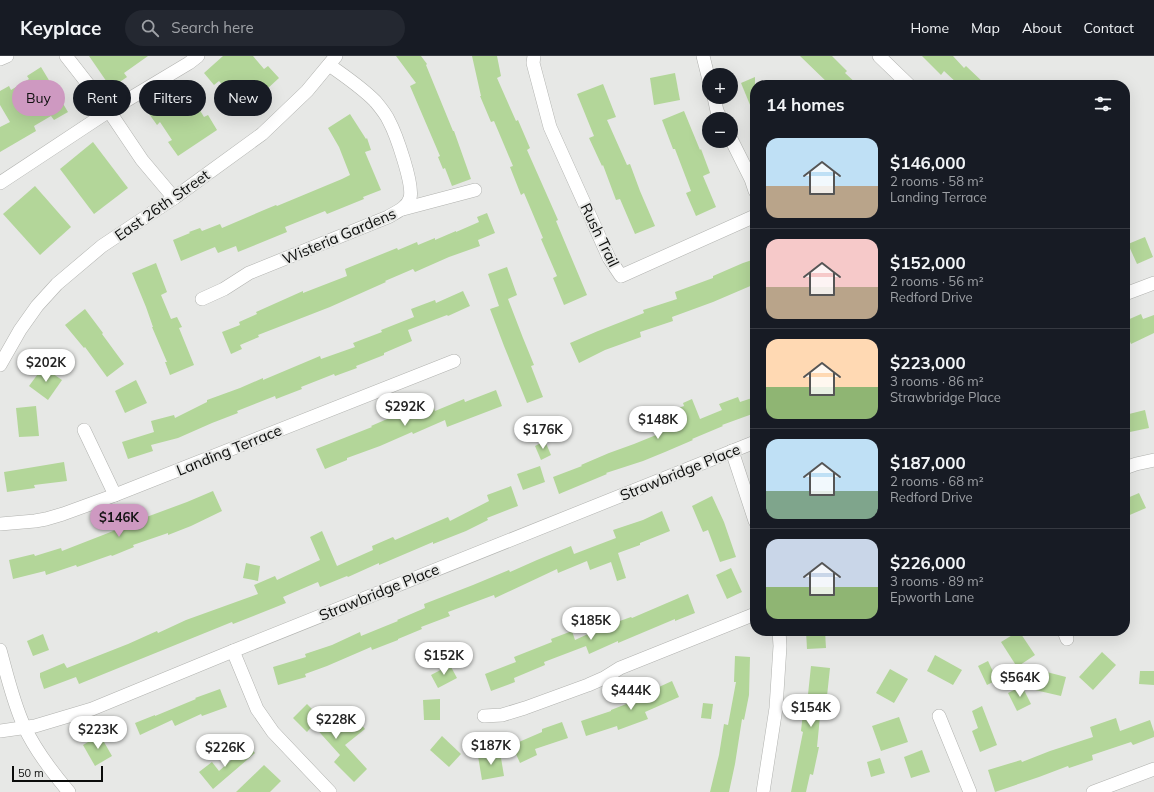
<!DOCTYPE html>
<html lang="en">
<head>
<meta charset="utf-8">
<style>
  :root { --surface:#171b24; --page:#242831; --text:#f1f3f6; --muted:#9ea1a6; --line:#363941; --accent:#ce99c1 }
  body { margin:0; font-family:Mulish,sans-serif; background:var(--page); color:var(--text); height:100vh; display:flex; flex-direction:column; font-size:15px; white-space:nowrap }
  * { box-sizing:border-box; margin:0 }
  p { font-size:13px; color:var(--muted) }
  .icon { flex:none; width:22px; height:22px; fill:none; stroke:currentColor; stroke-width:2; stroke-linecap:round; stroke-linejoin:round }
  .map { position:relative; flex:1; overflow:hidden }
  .sheet { position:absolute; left:750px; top:24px; width:380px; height:556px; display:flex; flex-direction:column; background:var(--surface); border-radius:16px; box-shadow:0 4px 16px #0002 }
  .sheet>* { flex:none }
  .hud { position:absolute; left:12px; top:24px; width:380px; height:36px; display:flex; gap:8px }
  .controls { position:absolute; left:702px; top:12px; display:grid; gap:8px }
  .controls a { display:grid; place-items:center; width:36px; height:36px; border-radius:50%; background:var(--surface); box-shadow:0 4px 16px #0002; font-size:20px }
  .scale { position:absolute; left:12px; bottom:10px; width:91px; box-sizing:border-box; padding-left:4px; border:2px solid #0b0c0b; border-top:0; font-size:11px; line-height:14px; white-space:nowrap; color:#0b0c0b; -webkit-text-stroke:3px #e7e8e6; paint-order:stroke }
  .price { position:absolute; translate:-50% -34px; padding:0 9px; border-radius:14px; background:#fff; color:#222; font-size:13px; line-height:26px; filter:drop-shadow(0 1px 2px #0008) }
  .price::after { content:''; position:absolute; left:50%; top:24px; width:12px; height:9px; margin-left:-6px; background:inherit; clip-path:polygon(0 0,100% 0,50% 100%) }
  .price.current { background:var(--accent); color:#111 }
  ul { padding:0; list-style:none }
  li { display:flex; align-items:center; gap:12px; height:100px; padding:0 16px }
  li+li { border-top:1px solid var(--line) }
  li span { display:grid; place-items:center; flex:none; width:112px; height:80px; border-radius:12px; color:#555 }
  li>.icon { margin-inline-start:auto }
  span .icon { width:48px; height:48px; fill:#fffc; stroke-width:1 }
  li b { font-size:17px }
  h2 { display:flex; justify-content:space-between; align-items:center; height:48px; padding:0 16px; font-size:17px }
  .chip { padding:0 14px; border-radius:18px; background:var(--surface); box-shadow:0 4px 16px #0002; font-size:14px; line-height:36px }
  .chip.current { background:var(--accent); color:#111 }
  header { display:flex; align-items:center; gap:24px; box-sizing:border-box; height:56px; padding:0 20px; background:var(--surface); border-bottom:1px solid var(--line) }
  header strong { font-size:19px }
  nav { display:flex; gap:22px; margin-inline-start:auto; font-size:14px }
  .search { width:280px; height:36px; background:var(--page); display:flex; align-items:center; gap:10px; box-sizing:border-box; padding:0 14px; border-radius:22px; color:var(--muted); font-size:15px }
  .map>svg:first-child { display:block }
</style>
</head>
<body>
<header>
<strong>Keyplace</strong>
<div class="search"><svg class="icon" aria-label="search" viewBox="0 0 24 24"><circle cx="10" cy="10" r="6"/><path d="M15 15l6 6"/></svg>Search here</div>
<nav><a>Home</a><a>Map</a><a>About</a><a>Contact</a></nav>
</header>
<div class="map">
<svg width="1154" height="736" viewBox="0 0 1154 736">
  <rect width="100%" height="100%" fill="#e7e8e6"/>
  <g fill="#b3d699">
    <polygon points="89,0 148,0 124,17 127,21 111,32"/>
    <polygon points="223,0 253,0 264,13 268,10 279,22 240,58 229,46 234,41 219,25 214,29 204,17"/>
    <polygon points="396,0 421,0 427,8 426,9 453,75 454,75 471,123 452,130 445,112 443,113 438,101 440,100 410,30 416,27"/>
    <polygon points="472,0 497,0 501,20 497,22 516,65 518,64 530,92 527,94 558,164 556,165 587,239 564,249 553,222 557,220 541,183 543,182 524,137 521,139 510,111 513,110 494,65 491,66 480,40 481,40"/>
    <polygon points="800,0 832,0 847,15 845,17 858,29 830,29"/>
    <polygon points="922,0 953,0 964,12 966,10 986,29 959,29 944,15 941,19"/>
    <polygon points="41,11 68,56 54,64 51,60 34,70 36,75 0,96 0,71 10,66 0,49 0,35 9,30 11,34 29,23 27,20"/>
    <polygon points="675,17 680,44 654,49 650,22"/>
    <polygon points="755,21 755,61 741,27"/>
    <polygon points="603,28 616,61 607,64 627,109 630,108 640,135 655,170 635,178 620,143 616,144 603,109 602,110 589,82 594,80 577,38"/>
    <polygon points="186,29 190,29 197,40 193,43 204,61 208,59 217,74 178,100 168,86 172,84 160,66 157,69 147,55"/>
    <polygon points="684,55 700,94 701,93 710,117 703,120 716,151 696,160 686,137 691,135 675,93 673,93 662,64"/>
    <polygon points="350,58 366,83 367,82 371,94 365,96 381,134 363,141 364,143 327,158 325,155 285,171 287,176 238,196 236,190 218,197 215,191 181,205 173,184 190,177 189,176 200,172 202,175 220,168 222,172 264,154 276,149 277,150 342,123 350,119 339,91 328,72"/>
    <polygon points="93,86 128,132 94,158 60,113"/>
    <polygon points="35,130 71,171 40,199 3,158"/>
    <polygon points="487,157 495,177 478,184 480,190 449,201 415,216 413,213 385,225 386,226 330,251 258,279 259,281 240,289 242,293 231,298 222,276 240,269 239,266 257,258 256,256 303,235 303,237 347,220 345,213 397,192 398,194 417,186 418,189 435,182 435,184 456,175 456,176 479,166 477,161"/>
    <polygon points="1145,181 1153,201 1137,208 1128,188"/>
    <polygon points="755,203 755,228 713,246 672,261 673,265 640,276 641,281 605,294 579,307 570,287 598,275 644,257 643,254 677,243 675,236 713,222 713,220 743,207"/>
    <polygon points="156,207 167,236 161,239 171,263 177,261 182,271 179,272 194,309 170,319 165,306 167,306 152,271 153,271 146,251 132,217"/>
    <polygon points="507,211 517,239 508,243 523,282 534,309 531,310 543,341 527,347 504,290 490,253 499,250 488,218"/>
    <polygon points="463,235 470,250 448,260 447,259 408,274 412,285 384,297 384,299 356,310 357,312 335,320 334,318 301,331 302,333 276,343 275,340 237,355 238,357 212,367 178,382 151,389 153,395 128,403 122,386 154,376 151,365 174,359 175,362 207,346 207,344 240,332 263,322 263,324 320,300 321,303 355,291 353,287 382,276 381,274 414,261 411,253 435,244 436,247"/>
    <polygon points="85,253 103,277 102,278 124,308 107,321 85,291 84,292 65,269"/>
    <polygon points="1141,258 1143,263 1154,259 1154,277 1131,288 1125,274 1125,265"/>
    <polygon points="43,311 62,324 48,344 29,330"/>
    <polygon points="136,324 147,347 125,357 115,335"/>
    <polygon points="496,334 502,350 447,371 445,364 413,378 412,376 380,390 347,402 347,404 325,413 316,393 372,371 371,370 401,357 402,359 432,346 435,355 464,343 465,346"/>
    <polygon points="738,341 740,346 755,341 755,357 722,369 723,370 692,383 693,384 665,396 643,405 606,417 607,418 559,438 553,421 582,410 581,409 609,397 634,388 661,377 652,356 662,352 665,357 684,350 683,347 692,343 700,363 722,354 719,348"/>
    <polygon points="36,350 39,380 19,381 16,352"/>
    <polygon points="1145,354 1149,372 1125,377 1125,359"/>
    <polygon points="545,385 551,399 541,404 535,390"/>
    <polygon points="64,406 67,425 34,429 35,432 7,436 4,416"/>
    <polygon points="540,410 545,426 523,434 517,418"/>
    <polygon points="511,430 518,450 487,462 488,464 466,475 433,488 433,486 379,509 379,507 348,521 347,520 320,531 318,526 283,541 286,547 233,568 232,566 79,628 76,621 44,633 40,621 40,617 64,607 67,612 128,588 157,575 158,577 186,564 258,538 254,529 275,520 277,524 320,504 310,481 322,475 337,510 373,494 372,490 393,481 395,484 448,461 450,465 489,445 487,439"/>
    <polygon points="213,435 222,455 191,470 168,479 168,477 133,489 134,491 112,500 111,499 77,511 76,509 46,519 45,515 13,523 9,504 34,498 35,500 61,492 62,495 103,479 133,467 133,466 187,446"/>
    <polygon points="1139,437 1146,452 1125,461 1125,443"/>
    <polygon points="712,440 724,466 736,501 720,506 708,474 703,476 692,450"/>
    <polygon points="662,455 670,475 640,487 640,489 618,497 626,522 617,525 611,506 590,514 587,505 558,517 557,513 495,542 494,539 448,556 450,560 421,571 422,573 398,583 398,584 372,594 371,591 327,610 305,618 306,621 278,629 273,611 306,601 305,598 332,589 360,576 361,580 398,565 397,564 425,552 424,548 473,529 509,514 510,516 537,504 571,490 574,498 616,482 613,474 643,464"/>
    <polygon points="246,507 260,510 258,525 243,522"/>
    <polygon points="731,512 742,536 727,543 716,519"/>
    <polygon points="688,538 695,557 675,565 675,563 618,587 618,585 589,598 586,590 544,606 545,609 514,622 515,626 491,635 485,618 516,606 514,601 552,586 551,583 572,575 575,584 603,571 631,561 632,562"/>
    <polygon points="806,575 825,575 826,592 807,593"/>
    <polygon points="1019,575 1035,599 1017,611 1001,586"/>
    <polygon points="43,578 49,594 33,600 27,585"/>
    <polygon points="1102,596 1116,609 1093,634 1079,621"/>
    <polygon points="935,599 962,614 953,629 927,615"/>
    <polygon points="735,600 750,601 749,639 744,664 742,663 735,708 729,736 710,736 719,699 724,668 728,669 736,626 734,626"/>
    <polygon points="988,605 997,624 987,629 978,610"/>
    <polygon points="450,609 457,622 438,632 431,619"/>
    <polygon points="811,610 830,612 827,640 822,640 817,691 819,691 813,719 810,718 806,736 791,736 803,676 801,675 804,648 807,648"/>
    <polygon points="890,613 908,623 894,647 876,637"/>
    <polygon points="1039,614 1066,621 1061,640 1035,634"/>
    <polygon points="1140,615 1154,615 1154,629 1139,628"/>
    <polygon points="672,625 679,641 645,656 648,663 618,674 617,670 586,680 581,665 611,655 611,654 649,639 648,636"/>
    <polygon points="1022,630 1031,648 1017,655 1008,637"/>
    <polygon points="220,633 227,651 202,660 201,658 175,670 172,664 140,679 135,667 155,659 155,660 196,643 195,642"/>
    <polygon points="440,643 440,664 424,664 423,644"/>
    <polygon points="703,647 713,648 711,663 701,662"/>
    <polygon points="307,648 327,668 331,664 342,675 356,662 365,673 345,689 367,713 354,726 334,706 340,699 313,669 307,676 293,662"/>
    <polygon points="982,650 997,689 980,696 972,675 978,672 972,655"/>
    <polygon points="899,661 908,686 881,695 872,670"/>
    <polygon points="1116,662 1120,675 1150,664 1154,676 1154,681 1133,689 1131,686 1092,699 1093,704 1069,712 1068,710 1039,721 995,736 988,714 1021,704 1022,706 1050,695 1093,681 1090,671"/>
    <polygon points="562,666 568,682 535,693 537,699 520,707 512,689 542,676 542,673"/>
    <polygon points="100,679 112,700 95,710 83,689"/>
    <polygon points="442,680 461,698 449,711 430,694"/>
    <polygon points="248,689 255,697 213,733 199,716 212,706 219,715"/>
    <polygon points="922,694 930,716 911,722 904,701"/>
    <polygon points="500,696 504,720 482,724 478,700"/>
    <polygon points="880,702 885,717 871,721 867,706"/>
    <polygon points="264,709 281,725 270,736 236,736"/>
  </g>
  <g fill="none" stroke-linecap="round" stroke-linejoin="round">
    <defs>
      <g id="minor">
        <polyline points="66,0 109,55 142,104 174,142"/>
        <polyline points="534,0 533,7 550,71 609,202 621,220 755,160"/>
        <polyline points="703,0 709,24"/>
        <polyline points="879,0 909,29"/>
        <polyline points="0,3 7,0"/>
        <polyline points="714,41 717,55 721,63"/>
        <polyline points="731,83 751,123 755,135"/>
        <polyline points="0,127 109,55 189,7 198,0"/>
        <polyline points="403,153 475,134"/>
        <polyline points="1125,238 1154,227"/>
        <path d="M202 243 224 233 249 217 388 161C396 156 407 152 410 142 414 129 396 78 389 65 386 58 380 51 375 45 361 31 345 20 329 9"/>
        <polyline points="0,309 20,274 37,250 57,228 102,190 174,142 262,78 307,35 336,0"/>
        <polyline points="84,374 115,439"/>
        <polyline points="732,395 755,465"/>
        <polyline points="1125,412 1136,408 1154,404"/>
        <polyline points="0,468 35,465 46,463 63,458 115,439 454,305"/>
        <polyline points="1064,575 1067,583"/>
        <path d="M0 594C7 619 13 646 24 670 35 694 52 716 69 736"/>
        <polyline points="233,595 257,653 273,676 330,736"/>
        <polyline points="484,660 502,659 525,652 588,629 604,622 620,612 755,558"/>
        <polyline points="939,660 970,736"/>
        <polyline points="0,675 35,670 92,653 233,595 755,386"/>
        <polyline points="763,736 776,652 780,590 779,575"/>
        <polyline points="1093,736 1154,713"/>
      </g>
    </defs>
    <use href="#minor" stroke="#b1b2af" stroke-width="14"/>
    <use href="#minor" stroke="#fff" stroke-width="13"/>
  </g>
  <g text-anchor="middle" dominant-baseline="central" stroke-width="4" stroke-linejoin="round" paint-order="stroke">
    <g font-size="15" fill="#0b0c0b" stroke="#e7e8e6">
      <text transform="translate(162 149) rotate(-35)">East 26th Street</text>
      <text transform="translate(600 179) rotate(64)">Rush Trail</text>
      <text transform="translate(339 180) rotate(-23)">Wisteria Gardens</text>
      <text transform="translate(229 394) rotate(-22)">Landing Terrace</text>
      <text transform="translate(680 416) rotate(-22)">Strawbridge Place</text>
      <text transform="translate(379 536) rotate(-22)">Strawbridge Place</text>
    </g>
  </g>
</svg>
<div class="controls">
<a>+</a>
<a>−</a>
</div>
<div class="scale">50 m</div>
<b class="price" style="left:46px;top:327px">$202K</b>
<b class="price" style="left:405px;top:371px">$292K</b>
<b class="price" style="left:658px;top:384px">$148K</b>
<b class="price" style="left:543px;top:394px">$176K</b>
<b class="price current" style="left:119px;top:482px">$146K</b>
<b class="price" style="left:591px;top:585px">$185K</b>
<b class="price" style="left:444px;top:620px">$152K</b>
<b class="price" style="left:1020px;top:642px">$564K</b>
<b class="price" style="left:631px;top:655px">$444K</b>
<b class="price" style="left:811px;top:672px">$154K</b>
<b class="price" style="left:336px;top:684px">$228K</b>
<b class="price" style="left:98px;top:694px">$223K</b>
<b class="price" style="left:491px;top:710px">$187K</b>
<b class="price" style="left:225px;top:712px">$226K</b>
<div class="hud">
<a class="chip current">Buy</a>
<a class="chip">Rent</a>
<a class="chip">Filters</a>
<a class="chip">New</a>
</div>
<section class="sheet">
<h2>14 homes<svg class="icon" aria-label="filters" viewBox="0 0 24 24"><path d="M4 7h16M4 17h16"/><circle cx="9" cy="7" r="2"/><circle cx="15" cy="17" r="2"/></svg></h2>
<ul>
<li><span style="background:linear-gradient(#bfe0f5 60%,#b9a48a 0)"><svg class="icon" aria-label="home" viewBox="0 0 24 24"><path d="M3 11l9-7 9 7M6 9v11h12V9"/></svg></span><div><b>$146,000</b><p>2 rooms · 58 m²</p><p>Landing Terrace</p></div></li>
<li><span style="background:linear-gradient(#f6c9c9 60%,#b9a48a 0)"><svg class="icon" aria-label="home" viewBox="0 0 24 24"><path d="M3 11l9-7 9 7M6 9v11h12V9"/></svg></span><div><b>$152,000</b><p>2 rooms · 56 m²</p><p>Redford Drive</p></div></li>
<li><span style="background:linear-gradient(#ffd9b3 60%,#8fb573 0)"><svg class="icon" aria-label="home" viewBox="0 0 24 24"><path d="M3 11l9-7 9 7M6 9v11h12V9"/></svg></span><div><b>$223,000</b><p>3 rooms · 86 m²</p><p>Strawbridge Place</p></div></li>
<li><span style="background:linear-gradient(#bfe0f5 65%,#7fa58c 0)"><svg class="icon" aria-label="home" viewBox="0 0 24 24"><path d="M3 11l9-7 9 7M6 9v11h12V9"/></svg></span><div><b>$187,000</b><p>2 rooms · 68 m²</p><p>Redford Drive</p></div></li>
<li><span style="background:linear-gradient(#c9d6e8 60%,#8fb573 0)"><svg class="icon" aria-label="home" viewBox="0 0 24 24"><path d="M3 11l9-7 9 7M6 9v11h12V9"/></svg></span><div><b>$226,000</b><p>3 rooms · 89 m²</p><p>Epworth Lane</p></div></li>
</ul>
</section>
</div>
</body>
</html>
